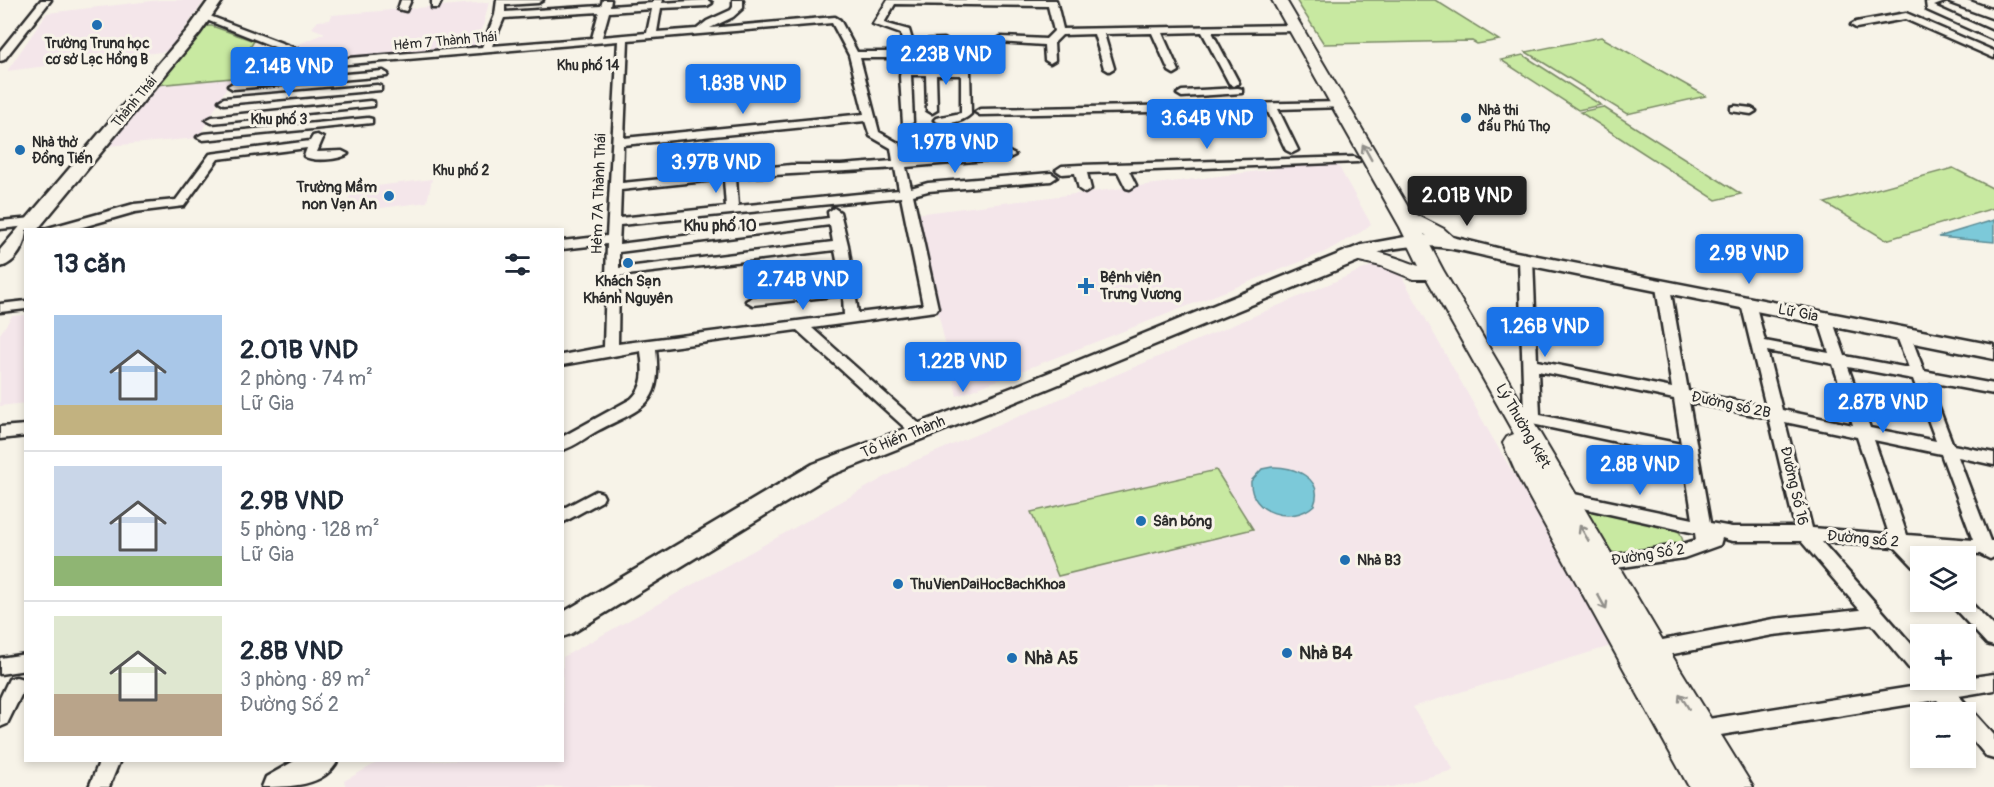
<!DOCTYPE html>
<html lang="vi">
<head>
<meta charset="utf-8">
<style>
  :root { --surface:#fff; --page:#f6f6f7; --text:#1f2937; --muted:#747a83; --line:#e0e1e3; --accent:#1a73e8 }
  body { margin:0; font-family:Pangolin,sans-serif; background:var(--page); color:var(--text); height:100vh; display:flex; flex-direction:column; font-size:22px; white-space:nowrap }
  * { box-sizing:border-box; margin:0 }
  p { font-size:20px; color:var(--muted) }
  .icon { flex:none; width:33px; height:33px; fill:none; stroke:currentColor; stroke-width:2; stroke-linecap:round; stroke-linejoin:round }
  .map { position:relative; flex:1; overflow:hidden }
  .details { position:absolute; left:24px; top:228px; width:540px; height:534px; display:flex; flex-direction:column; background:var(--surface); border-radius:0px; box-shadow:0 3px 9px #0003 }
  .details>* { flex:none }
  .fabs { position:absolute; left:1910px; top:546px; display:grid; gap:12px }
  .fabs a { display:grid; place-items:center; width:66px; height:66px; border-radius:0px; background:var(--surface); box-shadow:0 3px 9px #0003; font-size:30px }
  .price { position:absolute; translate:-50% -51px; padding:0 14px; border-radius:6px; background:var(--accent); color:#fff; font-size:20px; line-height:39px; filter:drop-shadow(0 2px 3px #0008) }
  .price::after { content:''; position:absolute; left:50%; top:36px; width:18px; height:14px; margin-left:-9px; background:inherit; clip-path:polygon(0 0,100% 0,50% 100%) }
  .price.current { background:#222; color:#fff }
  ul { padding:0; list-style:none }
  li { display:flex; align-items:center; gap:18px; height:150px; padding:0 30px }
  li+li { border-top:2px solid var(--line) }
  li span { display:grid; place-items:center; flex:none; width:168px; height:120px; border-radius:0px; color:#555 }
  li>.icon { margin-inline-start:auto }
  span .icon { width:72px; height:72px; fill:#fffc; stroke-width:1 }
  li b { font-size:26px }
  h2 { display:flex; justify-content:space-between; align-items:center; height:72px; padding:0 30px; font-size:26px }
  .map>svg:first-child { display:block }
</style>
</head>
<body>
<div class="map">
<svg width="1994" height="787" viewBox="0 0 1994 787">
  <rect width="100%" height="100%" fill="#f7f3e8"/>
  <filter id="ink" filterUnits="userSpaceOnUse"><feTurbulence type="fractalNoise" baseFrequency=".0167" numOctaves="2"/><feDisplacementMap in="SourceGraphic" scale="12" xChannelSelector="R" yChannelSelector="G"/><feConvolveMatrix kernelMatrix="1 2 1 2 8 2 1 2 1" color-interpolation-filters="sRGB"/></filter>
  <g filter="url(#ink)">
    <g fill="#f4e6ea">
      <polygon points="160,0 205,0 169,51 7,71 47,13"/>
      <polygon points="489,2 482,30 486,31 481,49 354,60 328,59 292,47 325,33 312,28 318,21 330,20 332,15"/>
      <polygon points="272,50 309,61 303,74 231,80 198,138 108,146 155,85 231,78 247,52"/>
      <polygon points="1336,162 1371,224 1361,232 1323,253 957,396 916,214 1275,169 1274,165"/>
      <polygon points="432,179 427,202 343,213 353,189"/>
      <polygon points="1378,263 1397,268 1492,437 1614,645 1412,707 1454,770 1392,787 346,787 344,781 380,761 562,760 563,657 912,462"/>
      <polygon points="25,315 25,403 0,406 0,334 12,316"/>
    </g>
    <g fill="#c8e9a1" stroke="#7a8a66" stroke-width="1.5">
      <polygon points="1296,0 1435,0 1499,40 1477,44 1472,41 1324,44"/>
      <polygon points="205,26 212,26 254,41 232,78 155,85"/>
      <polygon points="1601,37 1706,96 1627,114 1526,52"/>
      <polygon points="1523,55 1601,105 1578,110 1501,60"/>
      <polygon points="1603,107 1741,194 1716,200 1580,112"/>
      <polygon points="1953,168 1994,189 1994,208 1886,240 1825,203"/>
      <polygon points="1216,470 1253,529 1058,576 1031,512"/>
      <polygon points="1588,508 1671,527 1680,533 1683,541 1677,545 1616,554 1603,547 1583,510"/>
    </g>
    <g fill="#7bc9d9" stroke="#5b8a93" stroke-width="1.5">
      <polygon points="1994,220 1994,242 1938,237"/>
      <path d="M1272 467C1293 466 1325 478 1314 505 1293 525 1249 514 1251 481L1262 469Z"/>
    </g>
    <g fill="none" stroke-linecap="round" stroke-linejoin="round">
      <defs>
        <g id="street">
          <polygon points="41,0 51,0 4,60 0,61 0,51"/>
          <polygon points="401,0 411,0 406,11 398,9"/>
          <polygon points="432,0 442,0 438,8 432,8"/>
          <path d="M497 0H543L538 3 505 5V12L601 6 603 0H611L610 6 653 3V0H663L662 3 707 0 712 3 707 6 661 8 657 32 697 29 707 21 731 10 733 7V0H743V8L733 17 710 28 835 17 840 20 857 52H903L901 34 873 24 888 0H1056L1063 29 1295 25 1300 28 1295 31 1212 32 1239 83 1234 86 1229 83 1202 32 1162 33 1179 71 1174 74 1169 71 1152 33 1104 34 1114 68 1109 71 1104 68 1094 34 1062 35 1054 43 1055 60 1050 63 1045 60 1044 45 998 42 996 40 1001 37 1046 39 1054 31 1048 6 895 4 884 23 909 30 912 40 944 39 949 42 944 45 913 46V69L970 70 971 114C963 122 944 127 934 120L936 118 961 113V75H936L937 110 932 113 927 110 926 75H911L913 122 911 124H903L900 76 904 58H860L879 132 900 144 905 160 1009 152 1015 155 1009 158 906 167 911 188 928 183 1051 173 1057 177 1051 181 928 191 913 195 938 308 936 311 812 328 923 427 926 431 923 435H913L797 330 656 349C662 405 645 407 599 430 587 436 575 447 562 450V437L631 399C646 385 643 369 641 351L562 365V355L604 347 607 244 562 249V241L607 236 618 41 337 65 310 61 199 17 207 15 316 56 337 59 482 47 495 15ZM652 9 647 33 602 37 609 12ZM599 12 592 38 492 46 504 18ZM832 23 849 55 864 114 624 138 628 40ZM865 121 870 136 891 148 893 161 841 165H791L694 175V149L688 146 682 149V177L622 183 623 145ZM895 168 899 190 738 206 736 178C789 173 842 172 895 168ZM724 179 726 207 620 218 621 190ZM901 197 923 305 858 313 848 245 840 212 834 208 828 212 829 218 619 244 620 225ZM830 225 833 242 619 268V252ZM835 250 842 287 753 297 746 301 753 305 843 295 844 315 618 344 619 276Z"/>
          <polygon points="1934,0 1950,0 1934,6 1994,33 1994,40 1927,10 1926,2"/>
          <polygon points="1906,13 1994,51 1994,58 1905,19 1856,28 1851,25 1856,22"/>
          <polygon points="383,71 388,74 387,76 233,89 228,86 233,83"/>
          <polygon points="377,85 381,86 381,90 224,104 219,101 224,98"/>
          <polygon points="1238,88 1242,89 1242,93 1182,97 1177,94 1182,91"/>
          <polygon points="370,101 374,102 374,106 212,123 206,120 212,117"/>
          <polygon points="1341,102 1345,103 1345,107 1278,109 1298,150 1292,153 1286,150 1267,110 980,115 975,112 980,109"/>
          <polygon points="1735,106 1751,108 1756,111 1751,114 1731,111 1731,107"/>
          <polygon points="368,118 372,119 372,123 203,140 197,137 203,134"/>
          <path d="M317 135 323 138 317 152 342 151 348 154C340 160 312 162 304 156L307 148 218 159 184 206 135 212 72 230H41L134 204 176 200 210 154 310 141 313 136Z"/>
          <polygon points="1354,157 1360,160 1358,162 1129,171 1136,185 1130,189 1126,188 1118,172 1087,173 1091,189 1085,193 1079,189 1075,173 1062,174 1056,170 1062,166 1080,165"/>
          <polygon points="33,218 37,219 39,222 37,225 0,229 0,221"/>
          <path d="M1526 255 1533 259 1537 361 1672 388 1656 287 1663 283 1670 287 1688 391 1766 407 1741 303 1748 299 1755 303 1765 341 1829 353 1818 319 1825 315 1832 319 1845 356 1909 368 1896 334 1903 329 1910 334 1924 371 1994 384V394L1929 382 1953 445 1994 453V465L1958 457 1990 541H1994V557L1990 559 1980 554 1918 549 1926 556H1920V569L1914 567 1895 547 1822 542 1920 654V675L1913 673 1872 624 1773 635 1652 658 1645 656 1643 650 1645 644 1652 642 1773 619 1860 610 1801 541H1732L1722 538 1720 545 1684 558 1596 571 1590 569 1587 564 1590 559 1683 544 1696 540 1695 533 1560 503 1554 501 1552 497 1554 493 1560 491 1693 519 1683 456 1532 424 1515 423 1512 419 1515 415 1524 414 1519 259ZM1767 351 1833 364 1853 425 1782 410ZM1848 367 1913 379 1936 441 1870 428ZM1538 371 1674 399 1681 444 1540 415ZM1689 402 1769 418 1795 527H1732L1710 523ZM1785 422 1857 437 1889 534 1812 528ZM1874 440 1941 454 1973 540 1907 535Z"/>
          <polygon points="26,301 26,309 0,312 0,304"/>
          <polygon points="26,425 26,436 0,439 0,427"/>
          <polygon points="596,491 602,493 604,497 602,501 562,523 562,509"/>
          <polygon points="1965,597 1994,626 1994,646 1987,644 1953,607 1950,602 1965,602"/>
          <polygon points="26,654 26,670 0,674 0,658"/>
          <polygon points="1994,674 1994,690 1959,696 1994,735 1994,759 1987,757 1965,731 1965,712 1949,712 1937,700 1702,738 1695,735 1692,729 1695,723 1702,720 1924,685 1922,680 1945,681"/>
          <polygon points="16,677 23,679 26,685 7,724 0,727 0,698 9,679"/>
          <polygon points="100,760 120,760 109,787 89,787"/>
        </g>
        <g id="secondary">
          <path d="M209 0H223L199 34 37 230H26C26 244 16 264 0 267V250L189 28Z"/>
          <polygon points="1948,0 1967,0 1994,10 1994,19 1950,3"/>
          <path d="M1416 235 1448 236 1501 249 1994 345V359L1497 259C1455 249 1430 241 1385 250L1030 396 829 476 571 634 562 637V613L813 464 1016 386 1361 245Z"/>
          <path d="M296 760H338C325 787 288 787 262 787L266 777Z"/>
        </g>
        <path id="primary" d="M1272 0H1286L1411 212 1444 229 1457 241 1454 245C1440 249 1435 240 1424 234L1443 270 1663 641 1753 787H1689L1517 475 1503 443 1507 437 1514 434 1427 279H1413L1381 266 1346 258 1343 254 1346 250C1366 245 1400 259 1419 266L1400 227Z"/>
      </defs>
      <use href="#street" stroke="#2b2b2b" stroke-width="5"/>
      <use href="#secondary" stroke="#2b2b2b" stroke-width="5"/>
      <use href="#primary" stroke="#2b2b2b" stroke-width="4"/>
      <use href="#street" fill="#f7f3e8" fill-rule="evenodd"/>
      <use href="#secondary" fill="#f7f3e8" fill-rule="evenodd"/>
      <use href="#primary" fill="#f7f3e8" fill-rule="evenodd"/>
    </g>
    <defs><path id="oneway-shaft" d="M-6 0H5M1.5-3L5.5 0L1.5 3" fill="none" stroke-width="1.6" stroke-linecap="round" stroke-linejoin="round" transform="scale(1.5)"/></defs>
    <g stroke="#918f8a">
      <use href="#oneway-shaft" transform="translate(1367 152) rotate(-119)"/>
      <use href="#oneway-shaft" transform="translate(1584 533) rotate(-120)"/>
      <use href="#oneway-shaft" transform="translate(1602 602) rotate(61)"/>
      <use href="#oneway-shaft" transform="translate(1684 701) rotate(-122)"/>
    </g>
  </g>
  <g fill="#1f6fb2" stroke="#f7f3e8" stroke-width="2">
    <circle cx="97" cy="25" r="6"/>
    <circle cx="1466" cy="118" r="6"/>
    <circle cx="20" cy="150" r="6"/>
    <circle cx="389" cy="196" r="6"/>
    <circle cx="628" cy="263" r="6"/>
    <path d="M1083 277h6v6h6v6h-6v6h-6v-6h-6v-6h6z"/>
    <circle cx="1141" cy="521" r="6"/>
    <circle cx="1345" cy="560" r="6"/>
    <circle cx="898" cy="584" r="6"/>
    <circle cx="1287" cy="653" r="6"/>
    <circle cx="1012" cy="658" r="6"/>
  </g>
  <g text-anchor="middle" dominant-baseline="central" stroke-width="6" stroke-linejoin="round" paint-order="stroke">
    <g font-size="14" fill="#2b2b2b" stroke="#f7f3e8">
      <text transform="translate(445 41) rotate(-5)">Hẻm 7 Thành Thái</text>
      <text transform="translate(134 102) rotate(-50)">Thành Thái</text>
    </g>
    <g font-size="14" font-weight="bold" fill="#2b2b2b" stroke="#f7f3e8" text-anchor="start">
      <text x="97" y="43" text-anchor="middle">Trường Trung học<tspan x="97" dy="16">cơ sở Lạc Hồng B</tspan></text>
      <text x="1478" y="110">Nhà thi<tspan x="1478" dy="16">đấu Phú Thọ</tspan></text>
      <text x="32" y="142">Nhà thờ<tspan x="32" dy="16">Đồng Tiến</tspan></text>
    </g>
    <g font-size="14" font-weight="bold" fill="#2b2b2b" stroke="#f7f3e8">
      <text x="588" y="65">Khu phố 14</text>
      <text x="279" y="119">Khu phố 3</text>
      <text x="461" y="170">Khu phố 2</text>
    </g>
    <g font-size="15" font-weight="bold" fill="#2b2b2b" stroke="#f7f3e8" text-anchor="start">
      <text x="377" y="187" text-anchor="end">Trường Mầm<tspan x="377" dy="17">non Vạn An</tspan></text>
      <text x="1100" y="277">Bệnh viện<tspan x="1100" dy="17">Trưng Vương</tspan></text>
      <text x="628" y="281" text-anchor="middle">Khách Sạn<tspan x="628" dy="17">Khánh Nguyên</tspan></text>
      <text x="1153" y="521">Sân bóng</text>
      <text x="1357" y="560">Nhà B3</text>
      <text x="910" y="584">ThuVienDaiHocBachKhoa</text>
    </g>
    <g font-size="15" fill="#2b2b2b" stroke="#f7f3e8">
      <text transform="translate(599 194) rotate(-88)">Hẻm 7A Thành Thái</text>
      <text transform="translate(1798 313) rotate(11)">Lữ Gia</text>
      <text transform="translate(1731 405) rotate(12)">Đường số 2B</text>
      <text transform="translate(1523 426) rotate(60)">Lý Thường Kiệt</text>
      <text transform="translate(903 437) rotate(-22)">Tô Hiến Thành</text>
      <text transform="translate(1794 486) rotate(77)">Đường Số 16</text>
      <text transform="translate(1863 539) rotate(5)">Đường số 2</text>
      <text transform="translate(1648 555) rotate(-9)">Đường Số 2</text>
    </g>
    <g font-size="16" font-weight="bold" fill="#2b2b2b" stroke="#f7f3e8">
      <text x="720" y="226">Khu phố 10</text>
    </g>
    <g font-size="18" font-weight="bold" fill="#2b2b2b" stroke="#f7f3e8" text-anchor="start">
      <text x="1299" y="653">Nhà B4</text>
      <text x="1024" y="658">Nhà A5</text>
    </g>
  </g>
</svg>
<div class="fabs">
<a><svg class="icon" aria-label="layers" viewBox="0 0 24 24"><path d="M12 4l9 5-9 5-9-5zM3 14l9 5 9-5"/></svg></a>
<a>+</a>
<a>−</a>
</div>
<b class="price" style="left:946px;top:86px">2.23B VND</b>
<b class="price" style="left:289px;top:98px">2.14B VND</b>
<b class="price" style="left:743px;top:115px">1.83B VND</b>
<b class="price" style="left:1207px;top:150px">3.64B VND</b>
<b class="price" style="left:955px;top:174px">1.97B VND</b>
<b class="price" style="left:716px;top:194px">3.97B VND</b>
<b class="price current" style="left:1467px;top:227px">2.01B VND</b>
<b class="price" style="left:1749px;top:285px">2.9B VND</b>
<b class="price" style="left:803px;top:311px">2.74B VND</b>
<b class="price" style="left:1545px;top:358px">1.26B VND</b>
<b class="price" style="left:963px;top:393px">1.22B VND</b>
<b class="price" style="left:1883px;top:434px">2.87B VND</b>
<b class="price" style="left:1640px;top:496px">2.8B VND</b>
<section class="details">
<h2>13 căn<svg class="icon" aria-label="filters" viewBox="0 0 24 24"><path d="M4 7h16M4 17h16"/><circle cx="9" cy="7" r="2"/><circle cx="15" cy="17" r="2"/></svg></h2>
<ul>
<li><span style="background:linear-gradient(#a9c7e8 75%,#c2b280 0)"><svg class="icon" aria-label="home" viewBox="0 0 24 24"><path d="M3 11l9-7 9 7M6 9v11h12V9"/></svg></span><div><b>2.01B VND</b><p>2 phòng · 74 m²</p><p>Lữ Gia</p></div></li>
<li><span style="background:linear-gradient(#c9d6e8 75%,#8fb573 0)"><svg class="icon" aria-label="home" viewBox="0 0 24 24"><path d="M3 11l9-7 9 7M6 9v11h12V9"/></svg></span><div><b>2.9B VND</b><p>5 phòng · 128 m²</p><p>Lữ Gia</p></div></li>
<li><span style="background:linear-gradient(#dfe7d0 65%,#b9a48a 0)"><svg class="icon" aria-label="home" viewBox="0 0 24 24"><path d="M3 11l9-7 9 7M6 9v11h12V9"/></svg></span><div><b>2.8B VND</b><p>3 phòng · 89 m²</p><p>Đường Số 2</p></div></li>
</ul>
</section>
</div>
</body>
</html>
